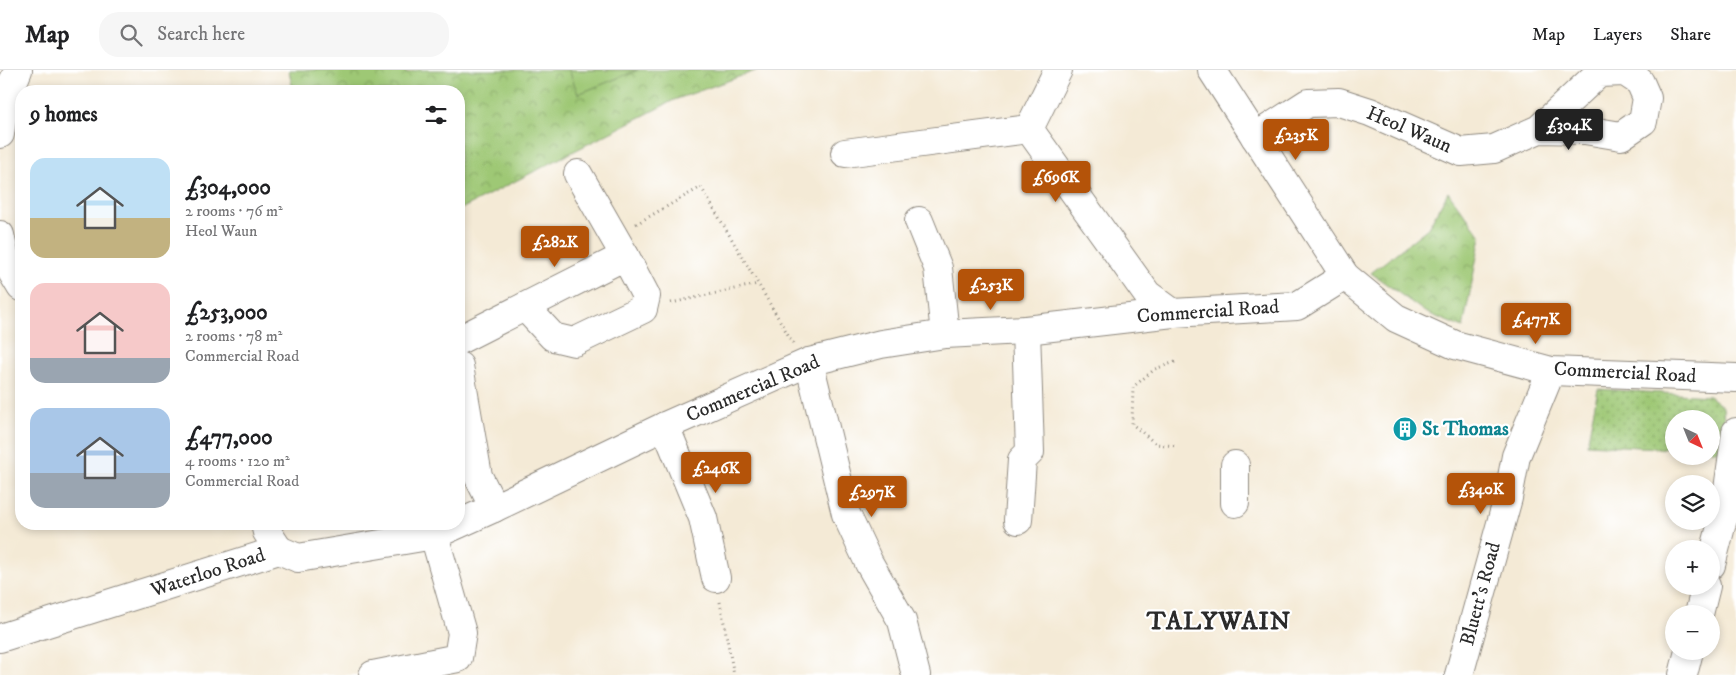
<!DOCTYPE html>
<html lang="en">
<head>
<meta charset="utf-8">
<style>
  :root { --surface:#fff; --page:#f6f6f6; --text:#202124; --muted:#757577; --line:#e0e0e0; --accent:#b45309 }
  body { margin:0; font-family:"IM FELL DW Pica",serif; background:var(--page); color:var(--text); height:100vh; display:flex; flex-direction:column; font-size:19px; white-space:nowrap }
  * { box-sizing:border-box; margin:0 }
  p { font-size:16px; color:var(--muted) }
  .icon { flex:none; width:28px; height:28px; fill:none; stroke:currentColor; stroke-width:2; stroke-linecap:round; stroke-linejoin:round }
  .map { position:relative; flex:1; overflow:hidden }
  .side { position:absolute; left:15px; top:15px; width:450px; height:445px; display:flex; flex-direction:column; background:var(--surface); border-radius:20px; box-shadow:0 2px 8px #0003 }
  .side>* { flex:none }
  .needle { width:32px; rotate:137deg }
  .fabs { position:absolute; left:1665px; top:340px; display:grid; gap:10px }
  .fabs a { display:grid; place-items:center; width:55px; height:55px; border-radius:50%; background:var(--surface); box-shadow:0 2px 8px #0003; font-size:25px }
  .price { position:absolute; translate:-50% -42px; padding:0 11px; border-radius:5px; background:var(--accent); color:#fff; font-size:16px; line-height:32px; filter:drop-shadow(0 1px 2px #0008) }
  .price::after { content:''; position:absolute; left:50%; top:30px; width:15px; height:11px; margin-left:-8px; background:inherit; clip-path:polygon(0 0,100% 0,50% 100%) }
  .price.active { background:#222; color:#fff }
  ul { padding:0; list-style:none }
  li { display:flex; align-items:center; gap:15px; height:125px; padding:0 15px }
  li span { display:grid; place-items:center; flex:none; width:140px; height:100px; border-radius:15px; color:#555 }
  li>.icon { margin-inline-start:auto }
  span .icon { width:60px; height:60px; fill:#fffc; stroke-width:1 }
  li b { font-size:21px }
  h2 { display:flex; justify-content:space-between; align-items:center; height:60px; padding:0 15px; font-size:21px }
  header { display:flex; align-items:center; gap:30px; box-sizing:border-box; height:70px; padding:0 25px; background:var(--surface); border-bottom:1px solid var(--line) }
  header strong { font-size:24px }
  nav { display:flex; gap:28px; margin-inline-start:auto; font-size:18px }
  .search { width:350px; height:45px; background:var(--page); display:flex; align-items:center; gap:12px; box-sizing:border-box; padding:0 18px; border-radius:20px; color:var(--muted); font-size:19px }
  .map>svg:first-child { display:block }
</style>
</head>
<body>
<header>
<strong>Map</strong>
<div class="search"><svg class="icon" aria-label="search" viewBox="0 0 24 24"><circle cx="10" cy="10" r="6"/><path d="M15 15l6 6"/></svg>Search here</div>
<nav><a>Map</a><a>Layers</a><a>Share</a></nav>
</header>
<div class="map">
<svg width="1736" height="605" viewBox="0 0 1736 605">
  <defs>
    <pattern id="grass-dots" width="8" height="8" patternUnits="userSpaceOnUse" patternTransform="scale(1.25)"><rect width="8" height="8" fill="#9ec874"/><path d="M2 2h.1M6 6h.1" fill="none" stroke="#81a35f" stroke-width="1.8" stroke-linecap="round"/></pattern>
    <pattern id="park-crowns" width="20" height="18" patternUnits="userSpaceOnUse" patternTransform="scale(1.25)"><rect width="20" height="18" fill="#9ec874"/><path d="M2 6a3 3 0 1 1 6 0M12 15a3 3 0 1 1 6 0" fill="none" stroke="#81a35f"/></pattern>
  </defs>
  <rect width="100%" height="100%" fill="#fff"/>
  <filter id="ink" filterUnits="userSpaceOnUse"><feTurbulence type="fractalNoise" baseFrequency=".02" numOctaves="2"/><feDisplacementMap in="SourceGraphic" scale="10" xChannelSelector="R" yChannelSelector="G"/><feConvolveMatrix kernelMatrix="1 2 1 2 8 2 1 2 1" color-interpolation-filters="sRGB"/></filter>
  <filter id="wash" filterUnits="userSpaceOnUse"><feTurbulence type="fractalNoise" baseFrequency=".0096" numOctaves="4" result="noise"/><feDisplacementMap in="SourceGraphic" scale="20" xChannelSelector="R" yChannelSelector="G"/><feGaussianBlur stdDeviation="1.12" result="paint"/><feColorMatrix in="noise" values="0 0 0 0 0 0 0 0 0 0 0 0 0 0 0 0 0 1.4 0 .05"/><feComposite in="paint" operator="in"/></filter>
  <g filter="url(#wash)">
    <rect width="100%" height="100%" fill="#f4ead6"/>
    <polygon fill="url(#grass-dots)" stroke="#647a50" points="1598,319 1709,326 1723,337 1724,352 1720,381 1711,381 1711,349 1674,349 1674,379 1587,374"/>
    <g fill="url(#park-crowns)" stroke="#647a50">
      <polygon points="289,0 404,0 406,3 418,0 758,0 674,30 459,140 459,21 293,21"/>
      <polygon points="1448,122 1481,166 1463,258 1425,242 1371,203 1428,158"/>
    </g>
    <polygon fill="#9ec874" stroke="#647a50" points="569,0 638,0 578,24"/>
  </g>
  <g filter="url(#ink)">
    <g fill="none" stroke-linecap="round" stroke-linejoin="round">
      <defs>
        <g id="minor">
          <polyline points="1058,0 1029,59 1147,224 1173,243"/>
          <polyline points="0,64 4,35 18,0"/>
          <polyline points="1255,67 1308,33 1339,32 1370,42 1461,82 1494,79 1539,59 1585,60 1621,66 1643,51 1647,28 1640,12 1625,2 1599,3 1539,59"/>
          <polyline points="845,83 1029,59"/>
          <polyline points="919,151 938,198 945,264"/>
          <polyline points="0,165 6,192 21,217"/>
          <polyline points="525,237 553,267 574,272 643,239 646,226 625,186"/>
          <polyline points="459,270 625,186 578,104"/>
          <polyline points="809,292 846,444 869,493 902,551 916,605"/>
          <polyline points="459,296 478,406 494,438"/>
          <polyline points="665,356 703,448 716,508"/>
          <polyline points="1235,395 1235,433"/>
          <polyline points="1018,450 1022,390 1030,382 1026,260"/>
          <polyline points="265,454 267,462 279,480"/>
          <polyline points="1711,495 1725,441 1736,362"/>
          <polyline points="1699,544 1706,516"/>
          <polyline points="0,568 279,480 298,488 434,465 494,438 665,356 809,292 881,274 945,264 1026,260 1173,243 1297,236 1345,206"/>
          <polyline points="373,605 458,588 462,563 434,465"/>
          <polyline points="1459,605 1508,428 1516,386 1551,301"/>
          <polyline points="1683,605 1689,581"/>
        </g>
        <polyline id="major" points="1212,0 1345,206 1396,248 1455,275 1551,301 1736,308"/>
      </defs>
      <use href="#minor" stroke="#908a80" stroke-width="30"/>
      <use href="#major" stroke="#908a80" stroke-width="30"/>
      <g stroke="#908a80" stroke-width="3" stroke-dasharray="1 4" stroke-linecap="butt">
        <polyline points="636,154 701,117 793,273"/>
        <polyline points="671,233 758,214"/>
        <polyline points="1175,292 1155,299 1133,317 1132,354 1156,374 1177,376"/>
        <polyline points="720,532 734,605"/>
      </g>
      <use href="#minor" stroke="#fff" stroke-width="28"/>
      <use href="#major" stroke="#fff" stroke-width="28"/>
    </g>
  </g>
  <defs>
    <symbol id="building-disc" viewBox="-11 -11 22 22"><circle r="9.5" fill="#0f9aa8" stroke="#fff"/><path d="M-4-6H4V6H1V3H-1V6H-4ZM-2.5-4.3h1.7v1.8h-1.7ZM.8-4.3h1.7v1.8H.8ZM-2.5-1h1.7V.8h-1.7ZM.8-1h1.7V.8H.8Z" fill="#fff"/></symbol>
  </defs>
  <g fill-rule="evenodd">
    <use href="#building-disc" x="1391" y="345" width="28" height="28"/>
  </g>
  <g text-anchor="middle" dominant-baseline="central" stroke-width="4.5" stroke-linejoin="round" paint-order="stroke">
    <g font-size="20" fill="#2b2b2b" stroke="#fff">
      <text transform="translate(1409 60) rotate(23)">Heol Waun</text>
      <text transform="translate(1208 242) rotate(-4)">Commercial Road</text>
      <text transform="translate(1625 303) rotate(3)">Commercial Road</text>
      <text transform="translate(753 319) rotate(-23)">Commercial Road</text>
      <text transform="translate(208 503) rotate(-18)">Waterloo Road</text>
      <text transform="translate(1481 524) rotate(-75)">Bluett's Road</text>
    </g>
    <g font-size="20" font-weight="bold" fill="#0d838f" stroke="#fff" text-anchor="start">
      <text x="1422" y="359">St Thomas</text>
    </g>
    <g font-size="25" font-weight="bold" letter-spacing="1" fill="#2b2b2b" stroke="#fff">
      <text x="1219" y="551">TALYWAIN</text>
    </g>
  </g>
</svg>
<div class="fabs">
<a><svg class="needle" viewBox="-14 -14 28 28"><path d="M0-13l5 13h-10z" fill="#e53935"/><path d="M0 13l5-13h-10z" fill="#757577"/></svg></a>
<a><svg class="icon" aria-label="layers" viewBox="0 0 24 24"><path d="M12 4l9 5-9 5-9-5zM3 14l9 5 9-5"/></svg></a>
<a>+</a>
<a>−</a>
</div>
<b class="price active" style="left:1569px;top:81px">£304K</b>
<b class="price" style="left:1296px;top:91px">£235K</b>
<b class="price" style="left:1056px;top:133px">£696K</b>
<b class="price" style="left:555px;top:198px">£282K</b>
<b class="price" style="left:991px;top:241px">£253K</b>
<b class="price" style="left:1536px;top:275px">£477K</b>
<b class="price" style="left:716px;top:424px">£246K</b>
<b class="price" style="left:1481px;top:445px">£340K</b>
<b class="price" style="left:872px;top:448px">£297K</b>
<section class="side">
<h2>9 homes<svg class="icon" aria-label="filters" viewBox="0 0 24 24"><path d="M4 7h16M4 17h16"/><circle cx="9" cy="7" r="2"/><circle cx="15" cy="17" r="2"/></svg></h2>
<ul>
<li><span style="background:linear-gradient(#bfe0f5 60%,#c2b280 0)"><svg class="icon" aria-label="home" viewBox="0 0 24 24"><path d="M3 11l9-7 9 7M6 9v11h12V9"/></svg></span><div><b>£304,000</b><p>2 rooms · 76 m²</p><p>Heol Waun</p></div></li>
<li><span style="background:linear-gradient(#f6c9c9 75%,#9aa5b1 0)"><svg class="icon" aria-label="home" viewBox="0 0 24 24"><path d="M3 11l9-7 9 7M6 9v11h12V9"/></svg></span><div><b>£253,000</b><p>2 rooms · 78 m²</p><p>Commercial Road</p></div></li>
<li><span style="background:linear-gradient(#a9c7e8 65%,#9aa5b1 0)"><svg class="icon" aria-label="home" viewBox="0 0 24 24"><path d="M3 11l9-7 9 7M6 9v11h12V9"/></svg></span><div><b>£477,000</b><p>4 rooms · 120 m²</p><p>Commercial Road</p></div></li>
</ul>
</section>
</div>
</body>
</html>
